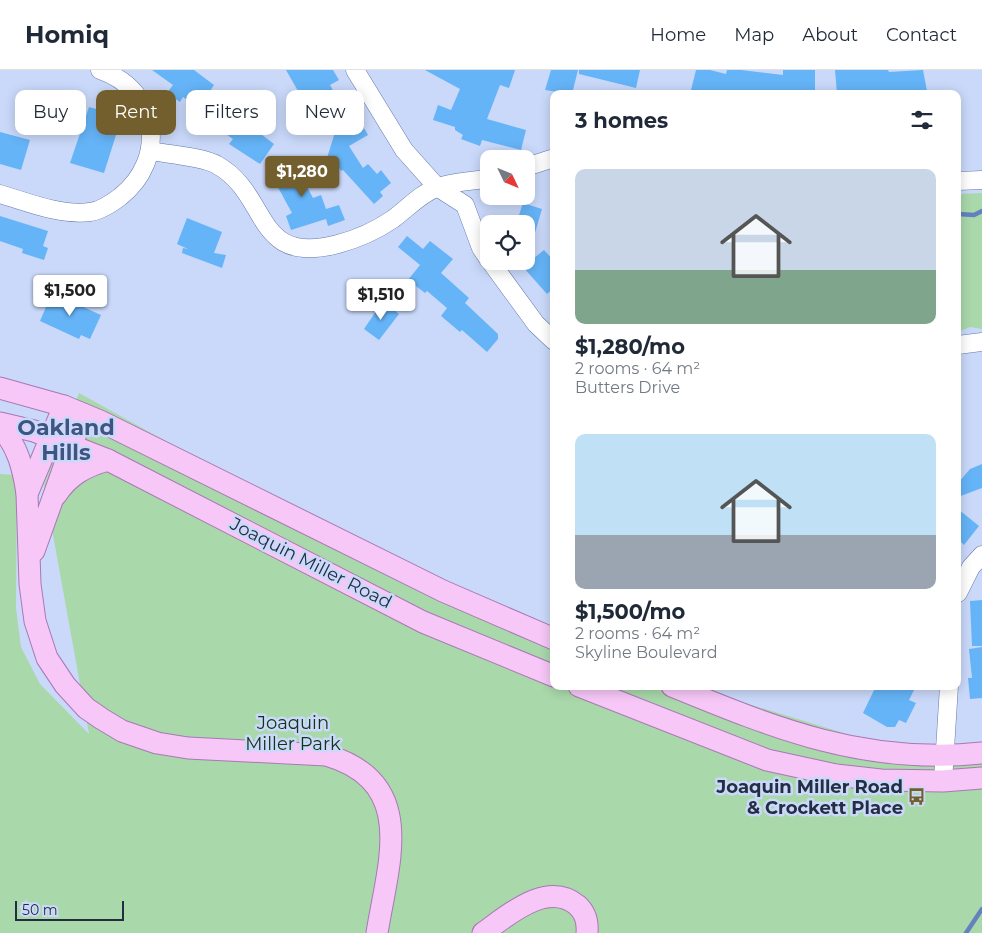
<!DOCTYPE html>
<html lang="en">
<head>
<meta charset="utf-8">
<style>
  :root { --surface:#fff; --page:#f6f6f7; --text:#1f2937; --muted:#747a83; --line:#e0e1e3; --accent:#735e2d }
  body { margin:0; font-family:Montserrat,sans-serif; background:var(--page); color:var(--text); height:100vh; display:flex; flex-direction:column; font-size:19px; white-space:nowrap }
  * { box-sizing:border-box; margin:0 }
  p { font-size:16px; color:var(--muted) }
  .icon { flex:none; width:28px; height:28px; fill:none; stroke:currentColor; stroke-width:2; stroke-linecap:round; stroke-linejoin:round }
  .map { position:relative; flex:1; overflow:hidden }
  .details { position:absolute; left:550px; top:20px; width:411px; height:600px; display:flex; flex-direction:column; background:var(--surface); border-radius:10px; box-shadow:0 2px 12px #0003 }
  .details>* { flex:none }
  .top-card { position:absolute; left:15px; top:20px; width:460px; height:45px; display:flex; gap:10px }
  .needle { width:32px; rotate:133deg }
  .tools { position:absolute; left:480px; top:80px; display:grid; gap:10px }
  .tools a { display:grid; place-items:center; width:55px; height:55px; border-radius:10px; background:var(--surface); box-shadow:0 2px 12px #0003; font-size:25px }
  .scale { position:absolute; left:15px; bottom:12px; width:109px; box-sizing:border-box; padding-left:5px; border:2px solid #242d42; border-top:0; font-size:14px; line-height:18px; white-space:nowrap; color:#242d42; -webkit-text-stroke:4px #cad9fa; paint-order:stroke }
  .price { position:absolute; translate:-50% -42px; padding:0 11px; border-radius:5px; background:#fff; color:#222; font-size:16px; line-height:32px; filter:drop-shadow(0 1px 2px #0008) }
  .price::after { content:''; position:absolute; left:50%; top:30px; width:15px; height:11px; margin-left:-8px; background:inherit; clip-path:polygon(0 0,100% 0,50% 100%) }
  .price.on { background:var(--accent); color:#fff }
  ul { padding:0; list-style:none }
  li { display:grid; align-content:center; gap:10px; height:265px; padding:0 25px }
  li span { display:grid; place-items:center; height:155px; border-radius:10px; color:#555 }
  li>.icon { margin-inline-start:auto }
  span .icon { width:90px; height:90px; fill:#fffc; stroke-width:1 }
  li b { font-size:21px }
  h2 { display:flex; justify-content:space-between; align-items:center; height:60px; padding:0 25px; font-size:21px }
  .chip { padding:0 18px; border-radius:10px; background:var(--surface); box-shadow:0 2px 12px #0003; font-size:18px; line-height:45px }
  .chip.on { background:var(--accent); color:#fff }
  header { display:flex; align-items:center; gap:30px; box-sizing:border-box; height:70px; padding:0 25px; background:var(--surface); border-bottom:1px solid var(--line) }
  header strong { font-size:24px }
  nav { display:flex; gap:28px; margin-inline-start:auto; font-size:18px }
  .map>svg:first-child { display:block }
</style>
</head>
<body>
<header>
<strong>Homiq</strong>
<nav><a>Home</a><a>Map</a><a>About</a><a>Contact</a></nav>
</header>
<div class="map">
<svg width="982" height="863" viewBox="0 0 982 863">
  <rect width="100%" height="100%" fill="#cad9fa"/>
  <g fill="#a9d8ab">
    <polygon points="982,123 982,259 970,257 958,262 958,124"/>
    <polygon points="79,323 288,439 554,562 554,616 690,616 899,680 982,682 982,863 0,863 0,404 17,405 16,538 21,577 40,614 89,664 44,415"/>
  </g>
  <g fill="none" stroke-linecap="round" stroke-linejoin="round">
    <g stroke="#6480bf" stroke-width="4.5">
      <polyline points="958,144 974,145 982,141"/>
      <polyline points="966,863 982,839"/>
    </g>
  </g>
  <g fill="#65b4f7">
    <polygon points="152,0 194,0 214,15 208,24 274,74 260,94 229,74 233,69 211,54 204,64 191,55 202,40 183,27 180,32 167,23 173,15"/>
    <polygon points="286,0 333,0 339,10 330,15 351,52 358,48 368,65 349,76 363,98 368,94 377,104 381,100 391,113 380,122 383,126 374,134 343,100 341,101 334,90 327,88 340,46 319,58"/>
    <polygon points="425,0 515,0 509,18 500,15 487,49 526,60 521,80 482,70 480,76 461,69 463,65 455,60 455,57 433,50 438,35 451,40 460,19"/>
    <polygon points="551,0 578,0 572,24 545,20"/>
    <polygon points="579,0 640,0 636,18 579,4"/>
    <polygon points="696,0 710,0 726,4 727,0 741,0 783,5 783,0 815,0 815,24 776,22 776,24 690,24"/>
    <polygon points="835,0 888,0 889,2 923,0 927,21 917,24 837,24"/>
    <polygon points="89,37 122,46 104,103 70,93"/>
    <polygon points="0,62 30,70 21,100 0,94"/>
    <polygon points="291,87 313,128 321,125 326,139 339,135 345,150 328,156 326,149 291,160 286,146 292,143 268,99"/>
    <polygon points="523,133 542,139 529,183 526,182 526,154 516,154"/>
    <polygon points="0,146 48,161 43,176 48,178 44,190 22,183 23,179 0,171"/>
    <polygon points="187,148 222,162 214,183 226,185 222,198 182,183 183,178 188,179 177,174"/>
    <polygon points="407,166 423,179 430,171 453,189 441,203 469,228 465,233 498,264 498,269 487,282 462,260 460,262 441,246 447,238 427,221 425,223 408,210 420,195 398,177"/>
    <polygon points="544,180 554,191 554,218 547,224 523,197"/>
    <polygon points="52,223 101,245 90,269 81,265 79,269 40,251"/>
    <polygon points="383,231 399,244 379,270 364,259"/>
    <polygon points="982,394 982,418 958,427 958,413 970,399"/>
    <polygon points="958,439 979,456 964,475 958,469"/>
    <polygon points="982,530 982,576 972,576 970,531"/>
    <polygon points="982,577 982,628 970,629 968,608 972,608 969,579"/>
    <polygon points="876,616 916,616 909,630 916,633 906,653 899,650 895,657 887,657 863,643"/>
  </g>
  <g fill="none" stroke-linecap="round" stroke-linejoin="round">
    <defs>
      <g id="minor">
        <polyline points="355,0 404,80 437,117 465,135 481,178 489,190"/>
        <path d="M150 81C167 84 204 87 217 95 270 124 253 197 338 174 357 169 377 160 393 149 408 138 420 124 436 118 452 111 472 112 489 108"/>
        <polyline points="526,97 554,88"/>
        <polyline points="958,111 982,110"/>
        <path d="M0 124C27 132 61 146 90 142 100 141 112 133 120 127 168 89 159 20 100 0"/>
        <polyline points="490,191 536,254 554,271"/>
        <polyline points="958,275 982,272"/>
        <polyline points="958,523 971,497 982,485"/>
        <polyline points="943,711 949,616"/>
      </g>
      <g id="major">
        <polyline points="0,318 64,336 100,351 443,521 554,569"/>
        <path d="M64 336 27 424 30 514 35 551 47 588 65 615 86 638 102 649 122 661 157 673 188 678 326 685C419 712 388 793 377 863"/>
        <polyline points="0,353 34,361 108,390 423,552 554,606"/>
        <path d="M0 357C18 376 23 398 27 423"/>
        <path d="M56 425C69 405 86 396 108 390"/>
        <polyline points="34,481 83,344"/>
        <polyline points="579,616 767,690 836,705 881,710 943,711 982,708"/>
        <path d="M672 616C777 659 865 695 982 683"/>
        <path d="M483 863C507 846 547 810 577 835 585 842 588 852 587 863"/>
      </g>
    </defs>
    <use href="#minor" stroke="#6479aa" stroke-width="19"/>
    <use href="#major" stroke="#a978b4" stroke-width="23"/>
    <use href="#minor" stroke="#fff" stroke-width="18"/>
    <use href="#major" stroke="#f6c7f7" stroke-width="21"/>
  </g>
  <defs>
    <symbol id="bus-bare" viewBox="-9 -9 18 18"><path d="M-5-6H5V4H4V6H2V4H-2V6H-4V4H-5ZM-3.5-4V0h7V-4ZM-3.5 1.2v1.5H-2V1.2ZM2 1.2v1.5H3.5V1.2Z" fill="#735e2d" stroke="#cad9fa" stroke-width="2.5" paint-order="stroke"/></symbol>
  </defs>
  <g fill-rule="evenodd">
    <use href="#bus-bare" x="904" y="714" width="25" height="25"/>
  </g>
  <g text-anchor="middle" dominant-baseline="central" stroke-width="5" stroke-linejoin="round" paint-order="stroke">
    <g font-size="18" fill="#242d42" stroke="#cad9fa">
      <text transform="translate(311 493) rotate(27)">Joaquin Miller Road</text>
    </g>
    <g font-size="18" fill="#133317" stroke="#cad9fa">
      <text x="293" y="653">Joaquin<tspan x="293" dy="21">Miller Park</tspan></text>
    </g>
    <g font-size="18" font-weight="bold" fill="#242d42" stroke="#cad9fa" text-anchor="end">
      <text x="903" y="717">Joaquin Miller Road<tspan x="903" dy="21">&amp; Crockett Place</tspan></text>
    </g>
    <g font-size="22" font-weight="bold" fill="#405481" stroke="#cad9fa">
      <text x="66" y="357">Oakland<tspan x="66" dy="25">Hills</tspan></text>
    </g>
  </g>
</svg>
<div class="tools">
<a><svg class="needle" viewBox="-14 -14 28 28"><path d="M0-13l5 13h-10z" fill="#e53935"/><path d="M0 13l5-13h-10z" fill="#747a83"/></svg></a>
<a><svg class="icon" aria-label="locate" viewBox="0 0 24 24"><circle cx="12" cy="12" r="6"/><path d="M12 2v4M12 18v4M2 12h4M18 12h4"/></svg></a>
</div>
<div class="scale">50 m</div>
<b class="price on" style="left:302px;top:128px">$1,280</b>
<b class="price" style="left:70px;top:247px">$1,500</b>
<b class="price" style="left:381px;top:251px">$1,510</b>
<div class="top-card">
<a class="chip">Buy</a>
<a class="chip on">Rent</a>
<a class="chip">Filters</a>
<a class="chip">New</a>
</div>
<section class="details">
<h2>3 homes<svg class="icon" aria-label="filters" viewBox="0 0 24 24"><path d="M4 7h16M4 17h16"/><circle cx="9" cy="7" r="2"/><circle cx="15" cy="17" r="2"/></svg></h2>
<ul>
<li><span style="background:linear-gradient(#c9d6e8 65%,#7fa58c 0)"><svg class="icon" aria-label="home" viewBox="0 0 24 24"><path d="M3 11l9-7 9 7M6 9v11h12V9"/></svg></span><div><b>$1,280/mo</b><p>2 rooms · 64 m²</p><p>Butters Drive</p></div></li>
<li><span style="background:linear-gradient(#bfe0f5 65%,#9aa5b1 0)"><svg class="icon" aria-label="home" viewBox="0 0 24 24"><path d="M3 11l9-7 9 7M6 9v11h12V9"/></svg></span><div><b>$1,500/mo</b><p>2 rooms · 64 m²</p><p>Skyline Boulevard</p></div></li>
</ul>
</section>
</div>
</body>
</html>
